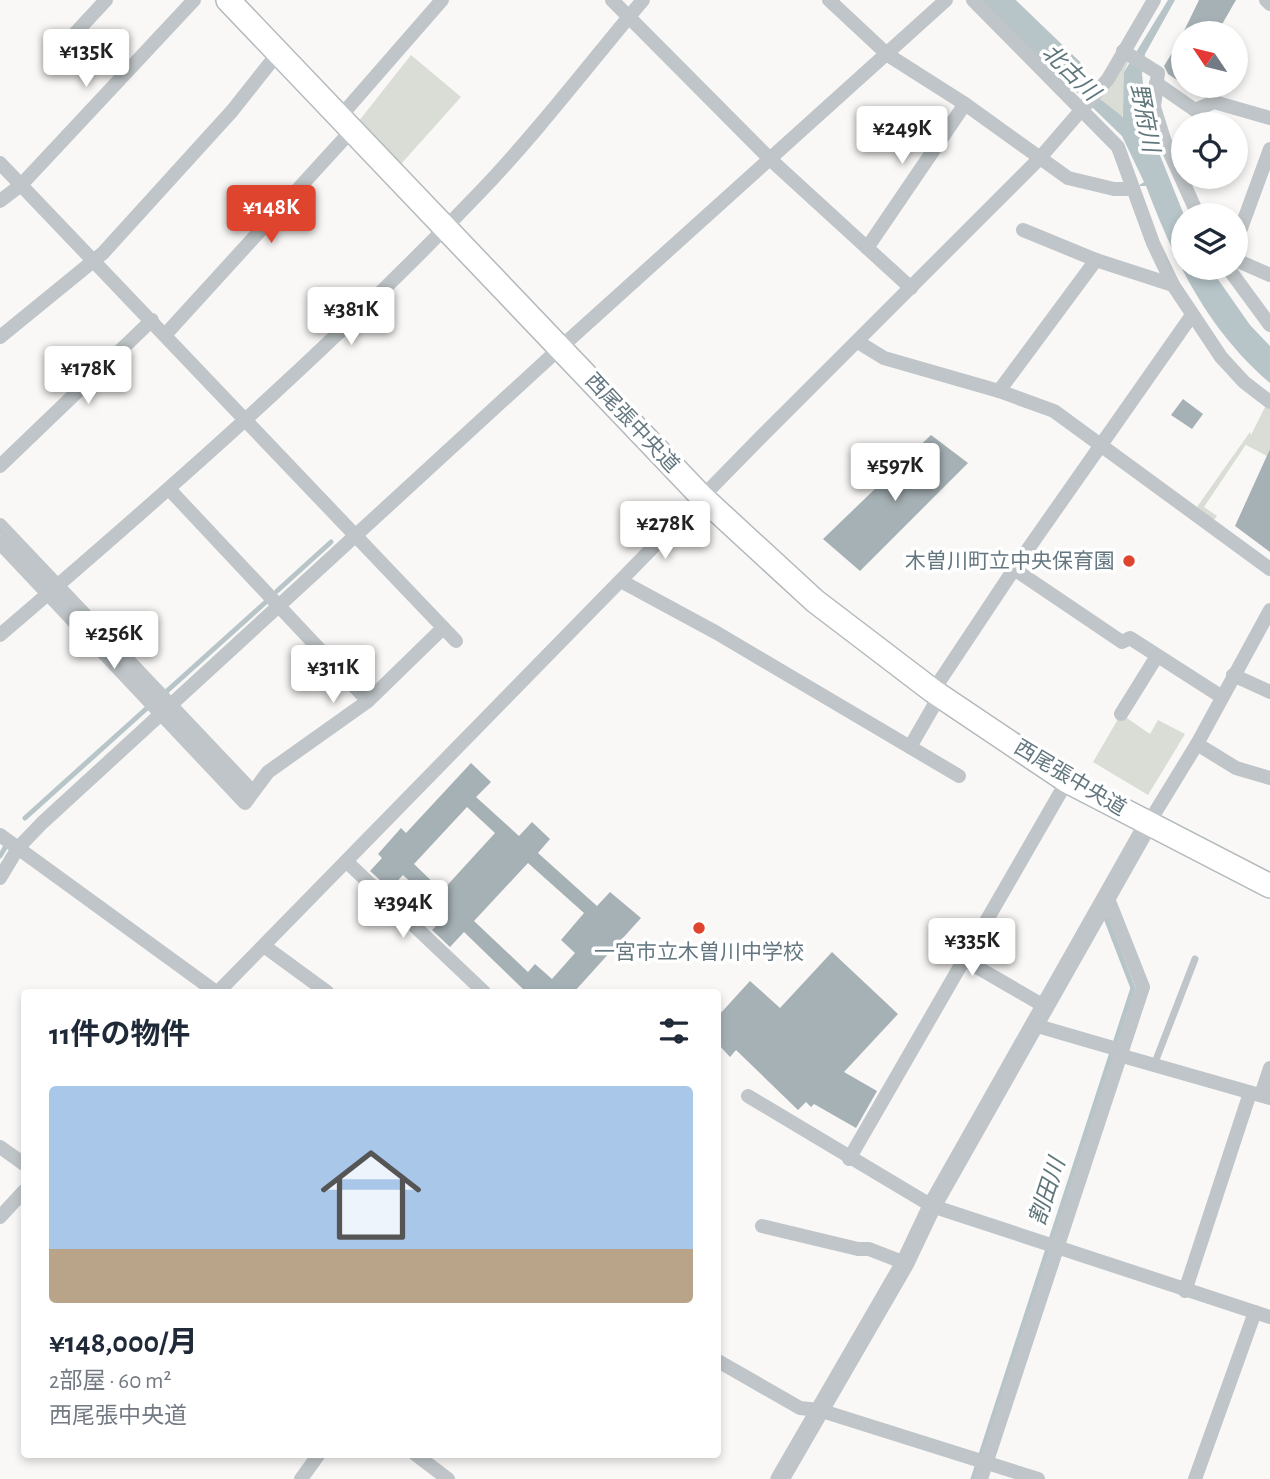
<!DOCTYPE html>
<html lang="ja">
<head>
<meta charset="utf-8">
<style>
  :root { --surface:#fff; --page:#f2f2f3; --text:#1f2937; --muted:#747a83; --accent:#df442f }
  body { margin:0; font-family:"Alegreya Sans","Noto Sans JP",sans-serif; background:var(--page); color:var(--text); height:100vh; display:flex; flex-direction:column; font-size:26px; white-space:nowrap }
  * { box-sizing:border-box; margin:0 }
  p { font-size:23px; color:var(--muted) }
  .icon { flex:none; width:38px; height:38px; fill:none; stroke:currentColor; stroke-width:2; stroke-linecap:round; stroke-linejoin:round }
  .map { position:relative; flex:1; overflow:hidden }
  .panel { position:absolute; left:21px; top:989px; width:700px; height:469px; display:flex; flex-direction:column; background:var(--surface); border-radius:7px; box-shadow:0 4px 10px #0003 }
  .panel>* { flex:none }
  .needle { width:46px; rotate:305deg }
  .fabs { position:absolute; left:1171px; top:21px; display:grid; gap:14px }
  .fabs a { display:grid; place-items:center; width:77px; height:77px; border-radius:50%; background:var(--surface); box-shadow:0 4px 10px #0003; font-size:35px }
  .price { position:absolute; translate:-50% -60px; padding:0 16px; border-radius:7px; background:#fff; color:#222; font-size:23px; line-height:46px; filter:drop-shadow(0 2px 4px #0008) }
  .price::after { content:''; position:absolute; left:50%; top:42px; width:21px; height:16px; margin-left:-10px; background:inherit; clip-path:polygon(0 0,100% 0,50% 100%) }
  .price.current { background:var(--accent); color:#fff }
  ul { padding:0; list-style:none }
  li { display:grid; align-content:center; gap:14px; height:371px; padding:0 28px }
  li span { display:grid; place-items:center; height:217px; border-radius:7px; color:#555 }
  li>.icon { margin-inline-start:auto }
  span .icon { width:126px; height:126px; fill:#fffc; stroke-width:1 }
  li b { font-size:30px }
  h2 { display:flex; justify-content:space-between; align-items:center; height:84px; padding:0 28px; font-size:30px }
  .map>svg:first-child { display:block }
</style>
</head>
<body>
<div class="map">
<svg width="1270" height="1479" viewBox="0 0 1270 1479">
  <rect width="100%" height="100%" fill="#f9f8f6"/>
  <g fill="#d9ddd5">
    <polygon points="411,55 461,97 392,174 351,131"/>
    <polygon points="1124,59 1128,63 1124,72 1125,114 1120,117 1100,99"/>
    <polygon points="1265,407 1270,409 1270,449 1267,456 1246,445 1247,443 1204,507 1217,516 1214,520 1197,507 1250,432 1251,435"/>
    <polygon points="1121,714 1150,734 1158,720 1185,734 1148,795 1093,762"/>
  </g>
  <path fill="#b7c5c8" d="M1168 0H1175L1145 54 1142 74 1147 123 1184 215 1183 268H1210L1213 271 1223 268 1215 275 1250 325 1270 346V383C1207 329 1175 262 1146 186H1138L1144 182 1122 136 1034 51 1044 41 1100 99 1123 117 1124 72Z"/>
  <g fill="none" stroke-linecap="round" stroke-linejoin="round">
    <g stroke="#b7c5c8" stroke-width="5">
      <polyline points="277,591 331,542"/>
      <polyline points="167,691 267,601"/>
      <polyline points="25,818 146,709"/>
      <polyline points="0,856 6,846"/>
      <polyline points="973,1479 1133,988 1106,918"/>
    </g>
    <polyline stroke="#b7c5c8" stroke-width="30" points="994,0 1069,72"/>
  </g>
  <g fill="#a6b1b5" fill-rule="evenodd">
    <polygon points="1199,0 1236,0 1217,33 1183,33"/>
    <polygon points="1172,53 1183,58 1183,84 1168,74 1164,66"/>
    <polygon points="1183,399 1203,414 1192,429 1171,415"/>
    <polygon points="931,435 968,463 860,571 823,539"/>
    <polygon points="1270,449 1270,552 1235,526"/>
    <path d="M471 763 491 782 476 797 519 836 532 822 550 839 538 853 597 906 610 892 641 918 574 992H526L464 932 450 947 432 930 438 924 424 910 432 902 403 875 390 889 370 871 382 858 378 854 401 828 406 833ZM467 807 495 833 442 891 414 864ZM528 863 584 913 561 940 575 953 552 979 535 964 528 972 474 921Z"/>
    <polygon points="832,952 898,1014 844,1072 877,1091 856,1128 814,1104 811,1107 806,1102 798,1110 736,1050 730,1057 718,1044 718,1016 750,981 780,1008"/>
  </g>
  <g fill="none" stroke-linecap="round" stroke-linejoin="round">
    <defs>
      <polyline id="primary" points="228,0 702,497 815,601 933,691 1067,781 1270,886"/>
    </defs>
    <use href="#primary" stroke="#b3b9bc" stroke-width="26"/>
    <polyline stroke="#bfc5c8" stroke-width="7" points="1154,1065 1195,959"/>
    <g stroke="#bfc5c8" stroke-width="14">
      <polyline points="612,0 771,160 911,288"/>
      <polyline points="829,0 888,55 965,104 1068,178 1114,189 1132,189"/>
      <polyline points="973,0 1118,147 1153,243 1173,285 1221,357 1244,382 1270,402"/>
      <polyline points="1266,0 1270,4"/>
      <polyline points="68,41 106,0"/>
      <polyline points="1123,51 1158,73 1154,107 1165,142 1198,215"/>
      <polyline points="1156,83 1195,110 1214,102 1270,118"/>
      <polyline points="339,118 442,0"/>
      <polyline points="0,163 456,641"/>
      <polyline points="0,201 21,185 194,0"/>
      <polyline points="1023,230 1096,260 1173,285"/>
      <polyline points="1236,242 1270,149"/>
      <polyline points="867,248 965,104"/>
      <polyline points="1236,260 1270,275"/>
      <polyline points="1228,268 1270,325"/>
      <polyline points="165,335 351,131"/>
      <polyline points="0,337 103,253 232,111 278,53"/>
      <polyline points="858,342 884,358 999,391 1054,411 1270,569"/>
      <polyline points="999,391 1096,260"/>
      <polyline points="0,466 152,320"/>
      <polyline points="169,489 368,701"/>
      <polyline points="0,525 253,792"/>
      <polyline points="0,543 245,803 268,772 368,701 443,628"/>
      <polyline points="1014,569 1122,642 1130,638 1222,697"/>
      <polyline points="621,581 717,633 959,776"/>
      <path d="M0 635C167 492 331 348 482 190 539 130 590 63 643 0"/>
      <polyline points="1233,675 1270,692"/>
      <polyline points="933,691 1014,569 1192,315"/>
      <polyline points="1121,714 1157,656"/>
      <polyline points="1197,744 1236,768 1270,778"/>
      <polyline points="910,747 940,695"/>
      <polyline points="1148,824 1197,744 1270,610"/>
      <polyline points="0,835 216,992"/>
      <polyline points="347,862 484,992"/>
      <polyline points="0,878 18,848 42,823 560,348 946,0"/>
      <polyline points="264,946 327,992"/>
      <polyline points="963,959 1044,1006"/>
      <polyline points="218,992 757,441 1039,159 1108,79 1154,0"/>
      <polyline points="1034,1025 1120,1050"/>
      <polyline points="1119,1055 1270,1098"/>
      <polyline points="1261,1095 1270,1068"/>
      <polyline points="748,1096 932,1206 1270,1317"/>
      <polyline points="0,1147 24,1164"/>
      <polyline points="849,1159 1067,781"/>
      <polyline points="0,1217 24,1191"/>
      <polyline points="762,1226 858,1249 869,1249 905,1263"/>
      <polyline points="1185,1291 1250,1093"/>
      <polyline points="718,1361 800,1408 819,1410 1038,1479"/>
      <polyline points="415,1454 448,1479"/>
      <polyline points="301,1479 319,1454"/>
      <polyline points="981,1479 1143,987 1107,896"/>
      <polyline points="1195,1479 1255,1312"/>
    </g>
    <polyline stroke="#bfc5c8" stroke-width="19" points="780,1479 905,1263 932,1206 1148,824"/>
    <use href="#primary" stroke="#fff" stroke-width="23"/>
  </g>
  <g fill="#df442f" stroke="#fff" stroke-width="2.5">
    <circle cx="1129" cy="561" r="7"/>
    <circle cx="699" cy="928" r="7"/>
  </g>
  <g text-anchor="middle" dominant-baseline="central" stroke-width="7" stroke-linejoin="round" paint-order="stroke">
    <g font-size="21" fill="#647780" stroke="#fff">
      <text transform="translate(632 423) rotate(47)">西尾張中央道</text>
      <text transform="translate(1070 778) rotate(31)">西尾張中央道</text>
    </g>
    <g font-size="21" fill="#647780" stroke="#fff" text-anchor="end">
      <text x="1115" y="561">木曽川町立中央保育園</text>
      <text x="699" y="952" text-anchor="middle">一宮市立木曽川中学校</text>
    </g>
    <g font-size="23" font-style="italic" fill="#5f767b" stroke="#fff">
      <text transform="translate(1070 73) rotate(44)">北古川</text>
      <text transform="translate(1144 118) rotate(79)">野府川</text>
      <text transform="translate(1048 1192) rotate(-72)">割田川</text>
    </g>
  </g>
</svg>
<div class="fabs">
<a><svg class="needle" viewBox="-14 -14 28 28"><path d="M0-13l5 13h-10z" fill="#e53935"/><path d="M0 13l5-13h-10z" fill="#747a83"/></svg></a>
<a><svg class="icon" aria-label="locate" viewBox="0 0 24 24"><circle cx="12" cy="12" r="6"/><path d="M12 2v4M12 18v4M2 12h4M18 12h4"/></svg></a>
<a><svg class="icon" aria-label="layers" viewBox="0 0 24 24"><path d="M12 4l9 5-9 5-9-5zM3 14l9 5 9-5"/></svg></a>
</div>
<b class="price" style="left:86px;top:89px">¥135K</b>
<b class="price" style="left:902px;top:166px">¥249K</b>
<b class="price current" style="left:271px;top:245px">¥148K</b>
<b class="price" style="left:351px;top:347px">¥381K</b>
<b class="price" style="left:88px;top:406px">¥178K</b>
<b class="price" style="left:895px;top:503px">¥597K</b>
<b class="price" style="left:665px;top:561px">¥278K</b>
<b class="price" style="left:114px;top:671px">¥256K</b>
<b class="price" style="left:333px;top:705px">¥311K</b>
<b class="price" style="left:403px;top:940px">¥394K</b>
<b class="price" style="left:972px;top:978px">¥335K</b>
<section class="panel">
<h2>11件の物件<svg class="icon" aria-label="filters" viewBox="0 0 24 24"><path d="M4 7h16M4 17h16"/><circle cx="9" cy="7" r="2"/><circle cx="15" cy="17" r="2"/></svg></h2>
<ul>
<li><span style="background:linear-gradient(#a9c7e8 75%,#b9a48a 0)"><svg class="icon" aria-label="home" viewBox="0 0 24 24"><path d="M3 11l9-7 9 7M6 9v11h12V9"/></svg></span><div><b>¥148,000/月</b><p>2部屋 · 60 m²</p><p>西尾張中央道</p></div></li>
</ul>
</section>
</div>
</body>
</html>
